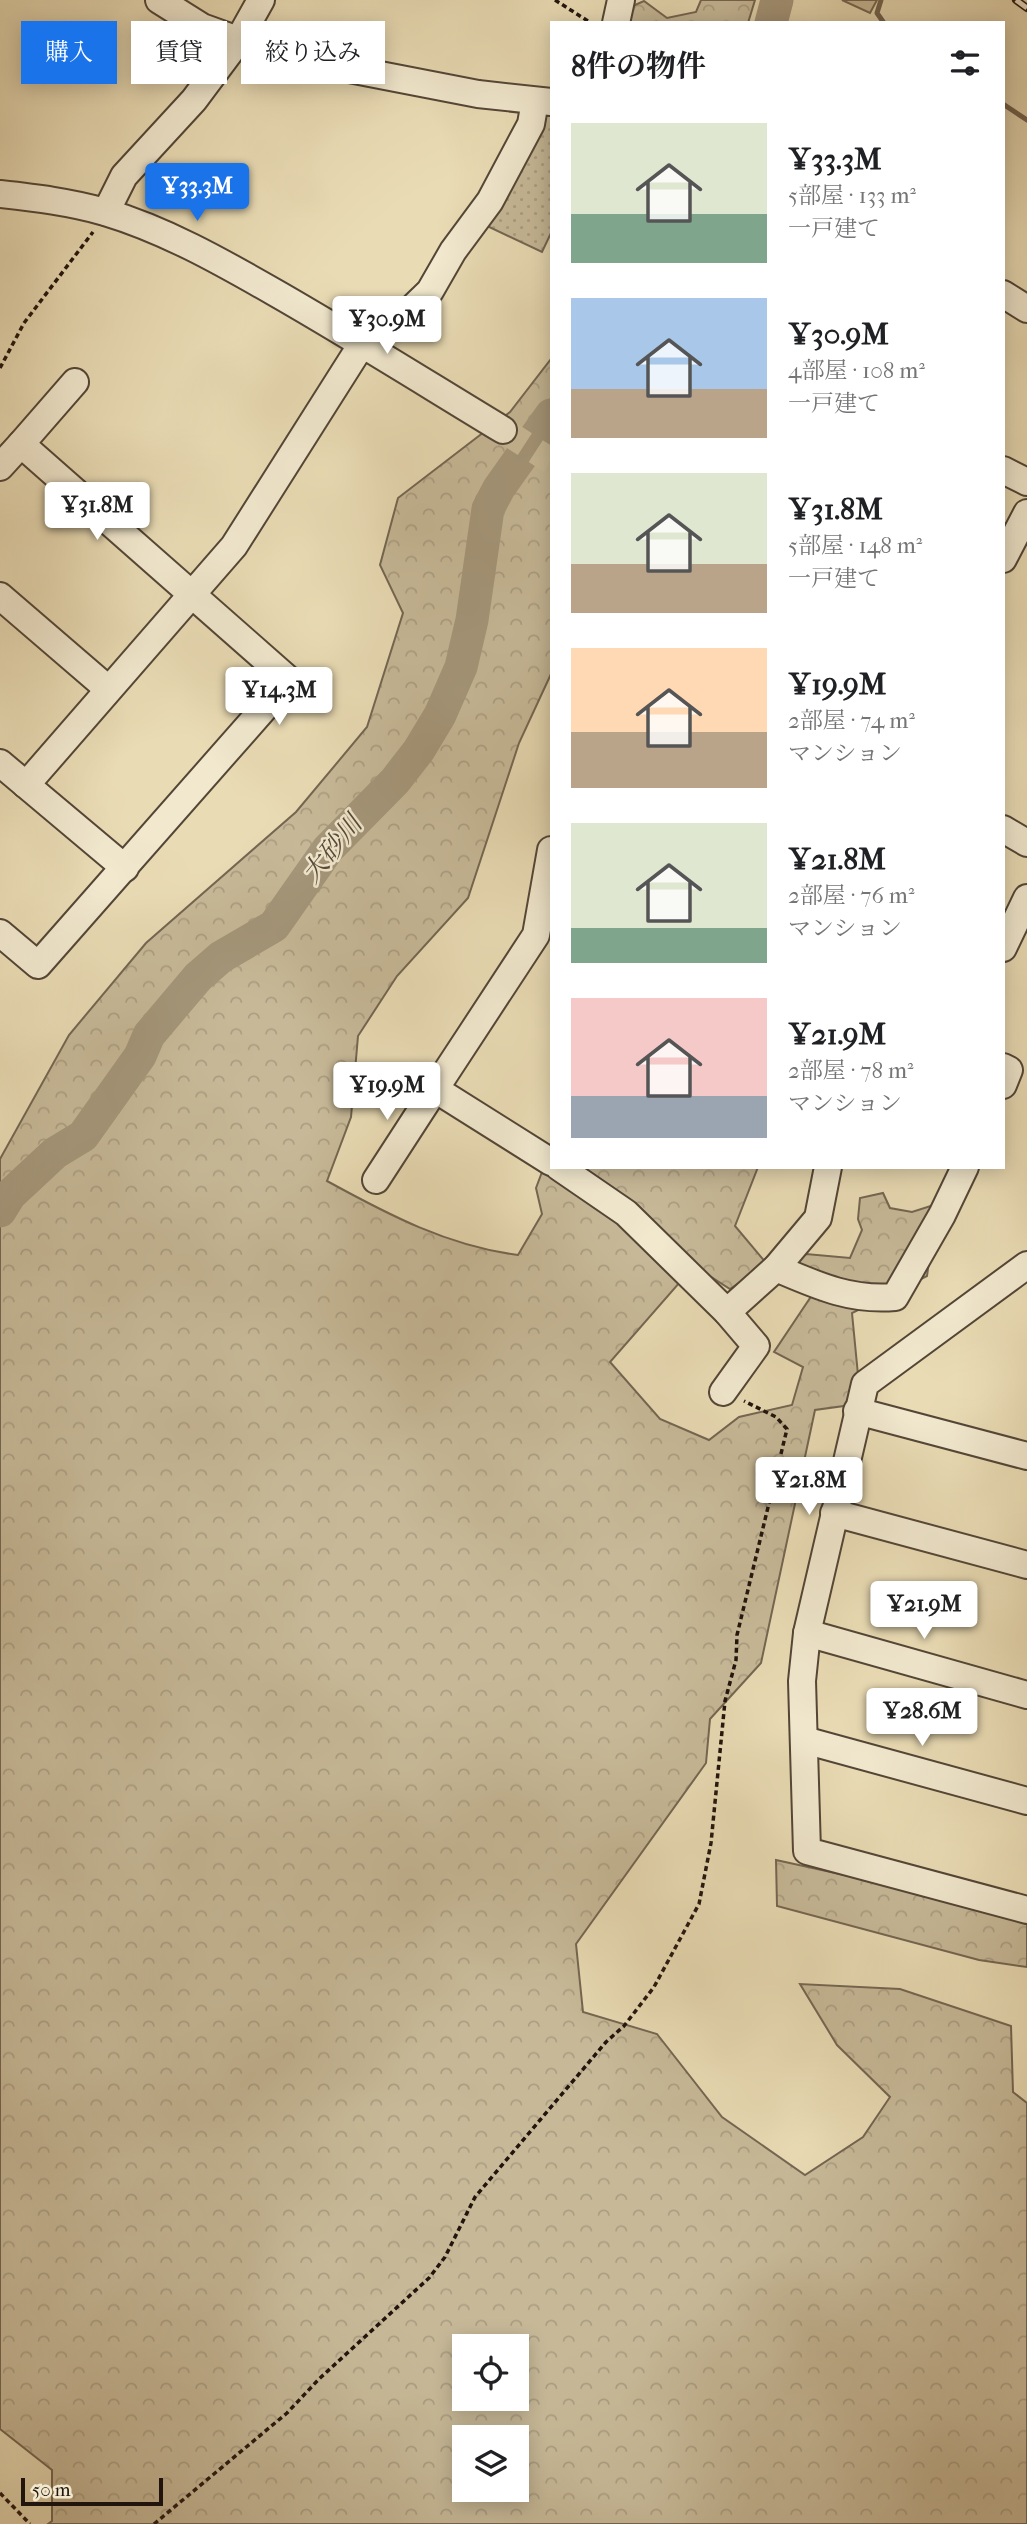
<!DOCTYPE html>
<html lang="ja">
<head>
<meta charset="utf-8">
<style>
  :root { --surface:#fff; --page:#f6f6f6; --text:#202124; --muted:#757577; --accent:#1a73e8 }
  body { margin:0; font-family:"IM FELL French Canon","Noto Serif JP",serif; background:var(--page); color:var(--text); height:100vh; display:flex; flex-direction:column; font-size:26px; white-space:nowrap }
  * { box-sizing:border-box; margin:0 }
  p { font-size:23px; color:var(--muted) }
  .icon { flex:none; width:38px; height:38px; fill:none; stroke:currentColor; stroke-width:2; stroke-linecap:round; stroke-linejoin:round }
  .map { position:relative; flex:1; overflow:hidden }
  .panel { position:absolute; left:550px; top:21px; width:455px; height:1148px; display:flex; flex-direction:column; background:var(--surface); border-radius:0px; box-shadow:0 4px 18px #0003 }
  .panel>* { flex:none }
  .hud { position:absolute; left:21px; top:21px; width:424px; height:63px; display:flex; gap:14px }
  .fabs { position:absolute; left:452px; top:2334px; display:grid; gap:14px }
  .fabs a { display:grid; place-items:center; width:77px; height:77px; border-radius:0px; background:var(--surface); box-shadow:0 4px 18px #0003; font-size:35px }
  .scale { position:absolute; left:21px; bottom:18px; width:142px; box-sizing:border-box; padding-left:7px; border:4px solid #21140d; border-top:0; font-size:19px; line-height:24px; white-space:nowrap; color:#21140d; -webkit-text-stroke:5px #f1e8ce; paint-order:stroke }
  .price { position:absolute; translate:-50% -60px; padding:0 16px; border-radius:7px; background:#fff; color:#222; font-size:23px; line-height:46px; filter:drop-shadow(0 2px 4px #0008) }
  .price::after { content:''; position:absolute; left:50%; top:42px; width:21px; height:16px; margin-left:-10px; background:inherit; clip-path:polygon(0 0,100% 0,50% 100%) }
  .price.current { background:var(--accent); color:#fff }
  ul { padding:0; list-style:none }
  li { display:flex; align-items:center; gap:21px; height:175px; padding:0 21px }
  li span { display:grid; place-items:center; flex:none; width:196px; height:140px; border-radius:0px; color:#555 }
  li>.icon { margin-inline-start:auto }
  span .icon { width:84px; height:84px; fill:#fffc; stroke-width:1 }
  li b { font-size:30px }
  h2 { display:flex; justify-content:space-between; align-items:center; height:84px; padding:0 21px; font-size:30px }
  .tag { padding:0 24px; border-radius:0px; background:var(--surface); box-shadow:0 4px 18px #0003; font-size:24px; line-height:63px }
  .tag.current { background:var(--accent); color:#fff }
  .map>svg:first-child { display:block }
</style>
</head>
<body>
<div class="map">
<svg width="1027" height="2524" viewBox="0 0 1027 2524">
  <defs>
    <pattern id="forest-crowns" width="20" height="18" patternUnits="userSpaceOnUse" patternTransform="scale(1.75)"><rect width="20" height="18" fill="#c7b998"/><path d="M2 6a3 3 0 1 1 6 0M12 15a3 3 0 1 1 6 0" fill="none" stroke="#ab9e82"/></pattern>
    <pattern id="park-dots" width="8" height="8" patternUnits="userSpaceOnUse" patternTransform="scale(1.75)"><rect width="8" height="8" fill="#c7b998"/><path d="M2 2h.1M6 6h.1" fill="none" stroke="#ab9e82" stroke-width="1.8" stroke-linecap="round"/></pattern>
  </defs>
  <rect width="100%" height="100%" fill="#e9dbb4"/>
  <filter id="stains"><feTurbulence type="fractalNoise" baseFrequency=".00286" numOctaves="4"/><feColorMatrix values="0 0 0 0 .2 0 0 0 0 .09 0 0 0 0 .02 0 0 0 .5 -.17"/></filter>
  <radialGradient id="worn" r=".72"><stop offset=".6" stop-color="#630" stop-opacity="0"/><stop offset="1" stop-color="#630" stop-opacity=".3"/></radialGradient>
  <g fill="url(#forest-crowns)" stroke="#746652" stroke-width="2" fill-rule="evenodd">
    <polygon points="701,0 755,0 748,23 624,23 628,8 644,1 667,18 696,12"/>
    <polygon points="842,0 877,0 870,13"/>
    <path d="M551 359V674L519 743 468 898 397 976 358 1036 351 1117 327 1181C389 1215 448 1246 518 1255L542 1214 536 1188 551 1148V1167H758L735 1226 767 1264 730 1289 694 1266 610 1362 660 1419 709 1440 739 1417 792 1405 803 1367 774 1352 812 1295 791 1266 806 1254 850 1258 862 1230 858 1219 860 1198 883 1193 890 1208 912 1212 937 1204 927 1276 852 1313 858 1375 851 1405 815 1410 761 1663 710 1719 706 1763 576 1944 583 2012 657 2034 722 2117 805 2175 863 2137 890 2097 837 2045 800 1984 900 1989 1011 2026 1013 2092 1027 2103V2524H48L52 2521V2470L0 2429V1159L69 1035 146 943 296 812 367 727 403 613 380 565 398 498 510 412ZM464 2347H516V2399H464ZM464 2438H516V2490H464Z"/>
    <polygon points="776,1860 1027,1915 1027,1967 979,1960 777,1906"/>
  </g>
  <polygon fill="url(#park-dots)" stroke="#746652" stroke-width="2" points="540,116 551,116 551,233 542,252 485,225"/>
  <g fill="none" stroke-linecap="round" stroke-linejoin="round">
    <g stroke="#70634f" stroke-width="5">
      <polyline points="881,0 877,13 884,23"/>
      <polyline points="1003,104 1027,120"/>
    </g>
    <g stroke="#a5977b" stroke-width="33">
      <polyline points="771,23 777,0"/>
      <polyline points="0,1211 10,1195 55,1153 83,1136 140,1056 149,1035 198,977 221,957 274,926 328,849 395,781 419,750 440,715 461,667 472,620 488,509 499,488 551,415"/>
    </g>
    <polyline stroke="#cbbd9b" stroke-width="26" stroke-dasharray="26 13" stroke-linecap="butt" points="503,430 551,461"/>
    <defs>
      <g id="minor">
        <polyline points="159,0 202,27 282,56 478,94 551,102"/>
        <polyline points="616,23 621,0"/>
        <path d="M0 194C36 198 70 202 105 212 165 230 220 261 274 292 351 336 427 384 503 430"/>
        <polyline points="106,212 124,176 194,100 238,41 261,0"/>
        <polyline points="1003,294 1027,309"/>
        <polyline points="21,444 75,382"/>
        <polyline points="0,467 21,444 289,680 38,965 0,933"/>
        <polyline points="1003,470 1027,482"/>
        <polyline points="1003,559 1027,513"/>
        <polyline points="0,596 108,689"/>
        <polyline points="0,763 125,868"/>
        <polyline points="26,785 234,546 362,344 398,322 430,291 453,251 490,201 531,124 535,101"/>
        <polyline points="1003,829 1027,843"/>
        <polyline points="551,850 536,935 435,1089 551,1162"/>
        <polyline points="1003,948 1027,898"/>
        <polyline points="1003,1067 1009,1070 1003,1085"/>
        <polyline points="559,1167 626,1213 727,1312"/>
        <polyline points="376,1180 435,1089"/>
        <polyline points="1027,1265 865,1384 807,1633 802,1681 807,1851 1027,1910"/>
        <polyline points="776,1268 818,1218 828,1167"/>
        <path d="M723 1392 756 1346 727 1312 776 1268C816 1285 850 1301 895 1297L942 1215 965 1167"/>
        <polyline points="857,1411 1027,1456"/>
        <polyline points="834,1513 1027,1565"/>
        <polyline points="807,1633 1027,1695"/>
        <polyline points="804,1740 1027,1801"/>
      </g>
    </defs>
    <use href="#minor" stroke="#534637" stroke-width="30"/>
    <g stroke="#21140d" stroke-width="3.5" stroke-dasharray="5 3.5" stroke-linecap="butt">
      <polyline points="555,0 591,23"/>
      <polyline points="0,368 24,323 93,232"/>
      <polyline points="0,2493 30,2524"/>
      <polyline points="154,2524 287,2413 319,2379 429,2278 445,2257 475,2197 606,2042 624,2026 654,1987 699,1904 711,1843 725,1701 736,1660 737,1635 787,1429 776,1417 744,1401"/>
    </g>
    <use href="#minor" stroke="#f1e8ce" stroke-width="26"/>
    <defs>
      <polyline id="rail" points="1016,0 1027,8"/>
    </defs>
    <use href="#rail" stroke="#21140d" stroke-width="8"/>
    <use href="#rail" stroke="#f1e8ce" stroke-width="5" stroke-dasharray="16" stroke-linecap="butt"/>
  </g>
  <g text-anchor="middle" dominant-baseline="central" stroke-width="5" stroke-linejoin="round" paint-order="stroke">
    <g font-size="26" font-style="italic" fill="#564839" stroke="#f1e8ce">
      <text transform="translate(332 849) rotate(-51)">大砂川</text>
    </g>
  </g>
  <rect width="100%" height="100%" filter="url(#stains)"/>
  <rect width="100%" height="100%" fill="url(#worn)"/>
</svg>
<div class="fabs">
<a><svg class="icon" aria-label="locate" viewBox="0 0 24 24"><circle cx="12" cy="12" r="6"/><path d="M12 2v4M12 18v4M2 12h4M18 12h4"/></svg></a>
<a><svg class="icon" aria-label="layers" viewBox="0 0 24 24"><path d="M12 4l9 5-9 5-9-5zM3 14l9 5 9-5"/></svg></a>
</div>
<div class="scale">50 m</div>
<b class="price current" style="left:197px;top:223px">¥33.3M</b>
<b class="price" style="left:387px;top:356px">¥30.9M</b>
<b class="price" style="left:97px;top:542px">¥31.8M</b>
<b class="price" style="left:279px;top:727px">¥14.3M</b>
<b class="price" style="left:387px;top:1122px">¥19.9M</b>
<b class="price" style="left:809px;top:1517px">¥21.8M</b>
<b class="price" style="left:924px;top:1641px">¥21.9M</b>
<b class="price" style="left:922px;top:1748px">¥28.6M</b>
<div class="hud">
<a class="tag current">購入</a>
<a class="tag">賃貸</a>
<a class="tag">絞り込み</a>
</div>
<section class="panel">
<h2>8件の物件<svg class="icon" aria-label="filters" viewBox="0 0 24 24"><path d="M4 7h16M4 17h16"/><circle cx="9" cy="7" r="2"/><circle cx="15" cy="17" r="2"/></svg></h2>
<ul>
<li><span style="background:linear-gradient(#dfe7d0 65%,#7fa58c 0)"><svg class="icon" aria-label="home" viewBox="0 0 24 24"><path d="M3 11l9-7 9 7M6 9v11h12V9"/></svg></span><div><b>¥33.3M</b><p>5部屋 · 133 m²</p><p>一戸建て</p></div></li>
<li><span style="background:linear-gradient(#a9c7e8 65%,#b9a48a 0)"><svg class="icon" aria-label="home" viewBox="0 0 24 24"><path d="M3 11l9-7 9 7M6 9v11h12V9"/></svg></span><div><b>¥30.9M</b><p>4部屋 · 108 m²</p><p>一戸建て</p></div></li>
<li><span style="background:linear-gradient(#dfe7d0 65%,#b9a48a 0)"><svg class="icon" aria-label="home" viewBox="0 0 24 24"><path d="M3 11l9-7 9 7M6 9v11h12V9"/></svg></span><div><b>¥31.8M</b><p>5部屋 · 148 m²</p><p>一戸建て</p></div></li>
<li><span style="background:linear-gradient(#ffd9b3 60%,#b9a48a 0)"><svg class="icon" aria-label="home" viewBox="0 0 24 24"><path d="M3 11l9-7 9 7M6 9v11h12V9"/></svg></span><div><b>¥19.9M</b><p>2部屋 · 74 m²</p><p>マンション</p></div></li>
<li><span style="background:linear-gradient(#dfe7d0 75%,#7fa58c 0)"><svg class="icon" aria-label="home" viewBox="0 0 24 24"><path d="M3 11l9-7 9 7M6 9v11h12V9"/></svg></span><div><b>¥21.8M</b><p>2部屋 · 76 m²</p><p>マンション</p></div></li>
<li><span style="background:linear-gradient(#f6c9c9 70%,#9aa5b1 0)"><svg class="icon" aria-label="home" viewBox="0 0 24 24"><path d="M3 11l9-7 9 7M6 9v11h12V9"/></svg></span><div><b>¥21.9M</b><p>2部屋 · 78 m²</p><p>マンション</p></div></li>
</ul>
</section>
</div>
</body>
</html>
